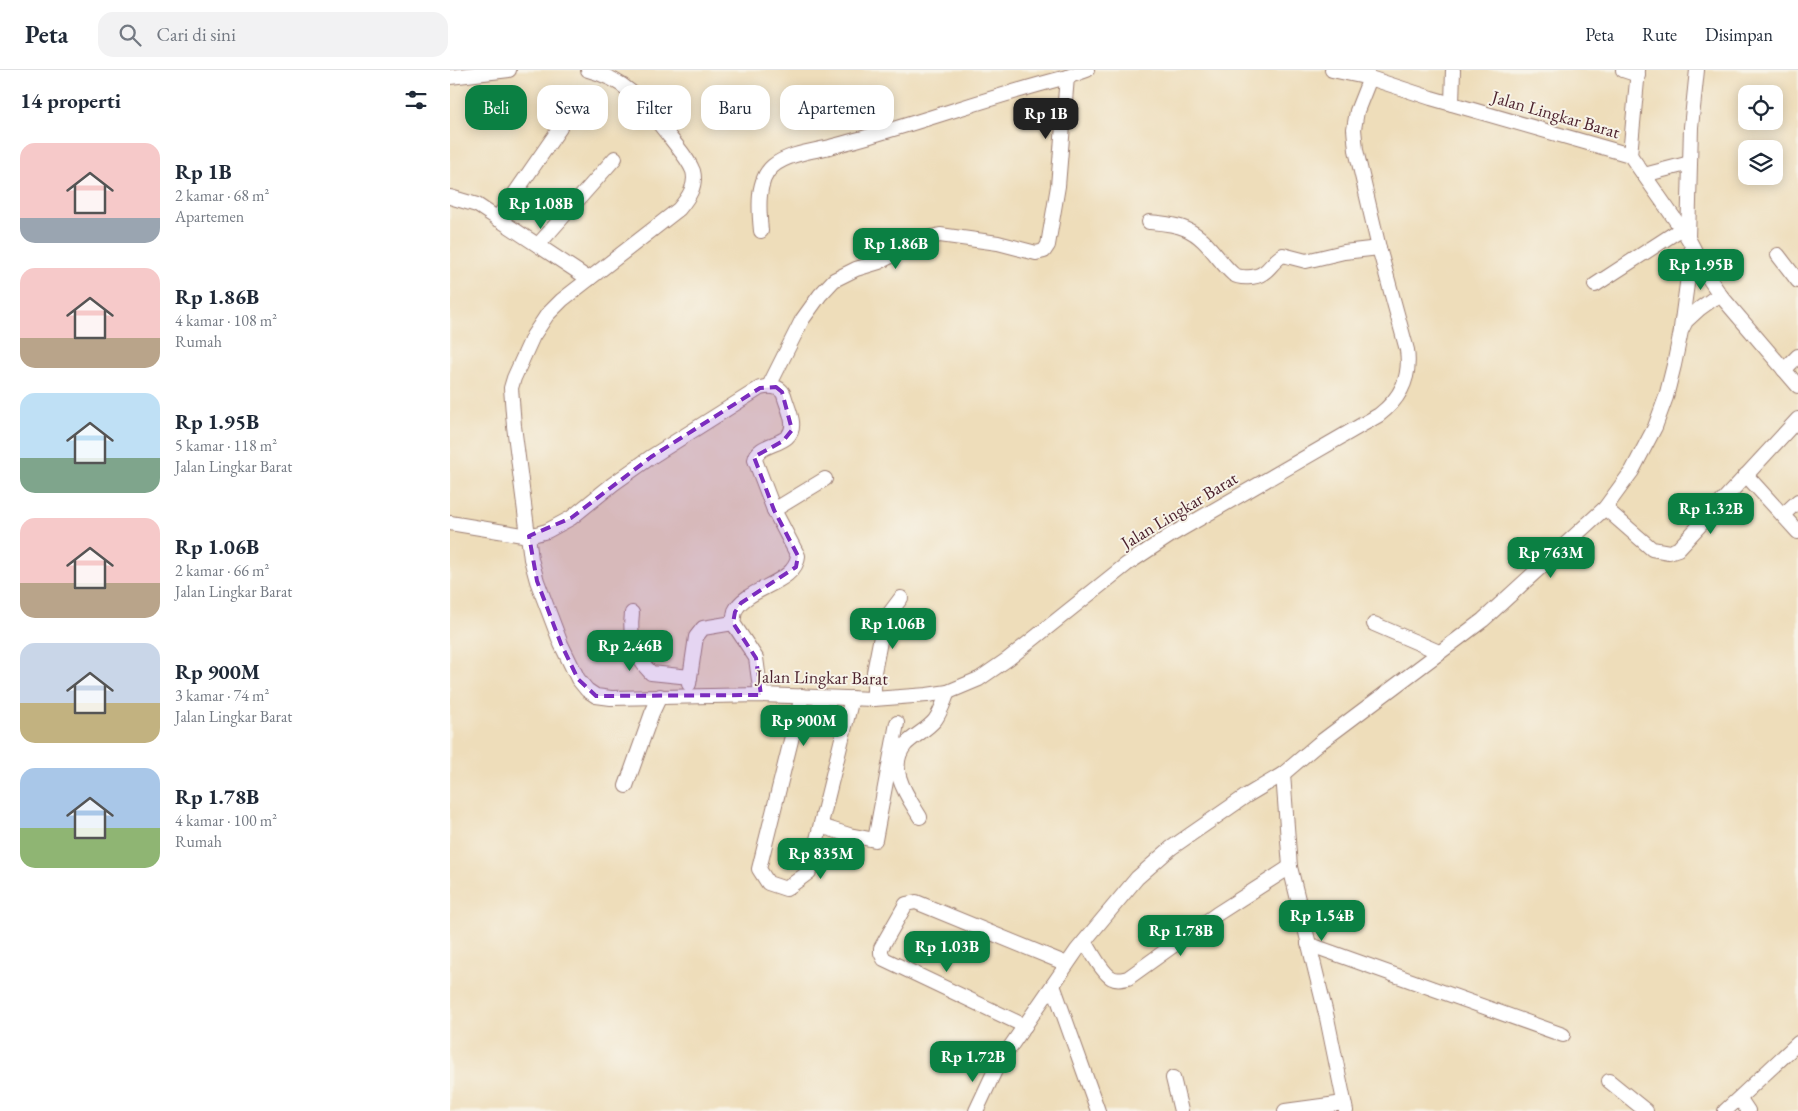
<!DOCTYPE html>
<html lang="id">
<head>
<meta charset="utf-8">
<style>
  :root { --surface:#fff; --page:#f2f2f3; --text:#1f2937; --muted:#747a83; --line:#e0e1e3; --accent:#0b8043 }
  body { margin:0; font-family:"EB Garamond",serif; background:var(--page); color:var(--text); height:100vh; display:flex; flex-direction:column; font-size:19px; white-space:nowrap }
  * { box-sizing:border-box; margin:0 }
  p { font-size:16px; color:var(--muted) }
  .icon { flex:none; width:28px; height:28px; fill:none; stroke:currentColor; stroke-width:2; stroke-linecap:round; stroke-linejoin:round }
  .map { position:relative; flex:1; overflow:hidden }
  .drawer { display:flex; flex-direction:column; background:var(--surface); width:450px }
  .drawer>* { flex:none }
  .banner { position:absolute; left:15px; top:15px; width:475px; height:45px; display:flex; gap:10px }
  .controls { position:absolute; left:1288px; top:15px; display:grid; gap:10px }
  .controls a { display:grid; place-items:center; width:45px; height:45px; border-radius:10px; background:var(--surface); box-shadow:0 2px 12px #0003; font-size:25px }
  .price { position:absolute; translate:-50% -42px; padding:0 11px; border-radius:10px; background:var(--accent); color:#fff; font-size:16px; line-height:32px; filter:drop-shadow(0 1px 2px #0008) }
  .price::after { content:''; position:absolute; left:50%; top:30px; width:15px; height:11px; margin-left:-8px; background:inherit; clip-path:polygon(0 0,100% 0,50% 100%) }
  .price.current { background:#222; color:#fff }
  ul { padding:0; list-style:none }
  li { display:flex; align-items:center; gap:15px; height:125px; padding:0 20px }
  li span { display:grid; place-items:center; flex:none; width:140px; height:100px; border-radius:15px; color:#555 }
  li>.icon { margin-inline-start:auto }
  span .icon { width:60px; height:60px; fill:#fffc; stroke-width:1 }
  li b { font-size:21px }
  h2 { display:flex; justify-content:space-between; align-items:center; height:60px; padding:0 20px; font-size:21px }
  .pill { padding:0 18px; border-radius:15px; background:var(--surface); box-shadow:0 2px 12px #0003; font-size:18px; line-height:45px }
  .pill.current { background:var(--accent); color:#fff }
  header { display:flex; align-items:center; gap:30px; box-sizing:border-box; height:70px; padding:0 25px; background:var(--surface); border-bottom:1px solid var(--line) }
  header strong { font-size:24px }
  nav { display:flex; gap:28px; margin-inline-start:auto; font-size:18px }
  .search { width:350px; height:45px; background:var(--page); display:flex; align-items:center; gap:12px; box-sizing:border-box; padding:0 18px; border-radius:15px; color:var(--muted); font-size:19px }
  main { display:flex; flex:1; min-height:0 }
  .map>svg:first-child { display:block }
</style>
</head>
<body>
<header>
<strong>Peta</strong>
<div class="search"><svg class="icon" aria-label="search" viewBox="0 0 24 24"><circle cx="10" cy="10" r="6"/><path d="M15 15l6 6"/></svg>Cari di sini</div>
<nav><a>Peta</a><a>Rute</a><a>Disimpan</a></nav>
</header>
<main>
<section class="drawer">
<h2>14 properti<svg class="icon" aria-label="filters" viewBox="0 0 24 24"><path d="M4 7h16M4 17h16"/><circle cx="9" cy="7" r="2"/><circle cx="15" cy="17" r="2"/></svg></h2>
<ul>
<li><span style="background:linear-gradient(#f6c9c9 75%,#9aa5b1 0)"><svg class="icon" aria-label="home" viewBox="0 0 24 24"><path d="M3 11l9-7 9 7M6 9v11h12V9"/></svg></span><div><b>Rp 1B</b><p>2 kamar · 68 m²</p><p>Apartemen</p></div></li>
<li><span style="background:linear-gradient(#f6c9c9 70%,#b9a48a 0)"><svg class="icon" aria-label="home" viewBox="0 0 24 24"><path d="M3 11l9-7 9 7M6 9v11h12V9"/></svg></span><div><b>Rp 1.86B</b><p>4 kamar · 108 m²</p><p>Rumah</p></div></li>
<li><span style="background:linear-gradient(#bfe0f5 65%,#7fa58c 0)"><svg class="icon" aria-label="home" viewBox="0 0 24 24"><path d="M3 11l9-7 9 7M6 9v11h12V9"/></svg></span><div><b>Rp 1.95B</b><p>5 kamar · 118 m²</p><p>Jalan Lingkar Barat</p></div></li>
<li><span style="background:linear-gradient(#f6c9c9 65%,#b9a48a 0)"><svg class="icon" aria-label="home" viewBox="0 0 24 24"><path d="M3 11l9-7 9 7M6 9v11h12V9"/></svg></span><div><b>Rp 1.06B</b><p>2 kamar · 66 m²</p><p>Jalan Lingkar Barat</p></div></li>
<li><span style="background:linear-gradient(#c9d6e8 60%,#c2b280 0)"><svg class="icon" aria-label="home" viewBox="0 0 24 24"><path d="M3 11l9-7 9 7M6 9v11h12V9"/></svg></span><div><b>Rp 900M</b><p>3 kamar · 74 m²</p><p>Jalan Lingkar Barat</p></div></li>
<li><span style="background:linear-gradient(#a9c7e8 60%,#8fb573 0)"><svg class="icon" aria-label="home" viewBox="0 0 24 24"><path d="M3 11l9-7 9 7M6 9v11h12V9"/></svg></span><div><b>Rp 1.78B</b><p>4 kamar · 100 m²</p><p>Rumah</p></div></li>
</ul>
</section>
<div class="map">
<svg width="1348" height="1041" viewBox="0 0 1348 1041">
  <rect width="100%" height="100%" fill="#f7f3e8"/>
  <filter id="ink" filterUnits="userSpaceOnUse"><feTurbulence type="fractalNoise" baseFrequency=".02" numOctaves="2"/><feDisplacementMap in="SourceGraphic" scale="10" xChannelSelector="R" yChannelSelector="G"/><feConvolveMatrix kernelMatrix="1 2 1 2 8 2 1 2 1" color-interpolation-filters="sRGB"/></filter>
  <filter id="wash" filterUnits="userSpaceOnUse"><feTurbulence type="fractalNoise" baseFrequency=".0096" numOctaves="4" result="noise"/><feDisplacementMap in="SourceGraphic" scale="20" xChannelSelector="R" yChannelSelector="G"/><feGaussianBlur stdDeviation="1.12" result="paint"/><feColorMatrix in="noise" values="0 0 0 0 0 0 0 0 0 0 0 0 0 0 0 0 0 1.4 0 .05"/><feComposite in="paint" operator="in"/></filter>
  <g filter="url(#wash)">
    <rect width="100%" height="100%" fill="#eeddba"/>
  </g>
  <g filter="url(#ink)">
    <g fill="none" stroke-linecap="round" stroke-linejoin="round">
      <defs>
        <g id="minor">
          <path d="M138 0C180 11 194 35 219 66 227 77 238 88 243 101 247 116 238 128 229 139L112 230 97 245 83 266 64 308 61 318 64 356 81 489 87 511 111 574 128 609 137 620 146 626 161 628 311 625 424 629 477 625 498 622 529 609 558 589 677 494 721 465 929 345C951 328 961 308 957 280L929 178 906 80 904 59 907 41 920 8"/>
          <polyline points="882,0 920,8 981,28 1180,85 1238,168 1260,210 1271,226 1348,316"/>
          <polyline points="1173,0 1188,5"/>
          <polyline points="0,7 59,0"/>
          <polyline points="1002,34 1003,0"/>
          <polyline points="1180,85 1188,0"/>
          <polyline points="1194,105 1240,93"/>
          <polyline points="0,127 27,135 139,209"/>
          <polyline points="47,149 110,58"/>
          <path d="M699 152C711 153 725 154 736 159 757 168 767 190 783 204 790 209 806 208 813 203 820 199 823 191 833 185L856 191 894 182 929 178"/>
          <path d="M311 161C309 141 306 110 323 96 337 84 363 81 380 77 394 73 407 70 420 66 486 47 550 24 617 7"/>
          <polyline points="1238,168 1241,57 1247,0"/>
          <polyline points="88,175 165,88"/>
          <polyline points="1328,185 1348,211"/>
          <polyline points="1145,215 1231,159"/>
          <polyline points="1231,258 1242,177"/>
          <polyline points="1334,300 1348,286"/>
          <polyline points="319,316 352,250 370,225 384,210 406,199 429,192 477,168 490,165 548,173 586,183 594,181 598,175 608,116 617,7 637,0"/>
          <polyline points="1296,405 1348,462"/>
          <polyline points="1155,438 1202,479 1219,482 1228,479 1348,349"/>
          <polyline points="324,440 375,409"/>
          <polyline points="1333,445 1348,431"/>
          <path d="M0 453 79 466 97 461 121 448 163 414 201 387 310 318C319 316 330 315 334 325 336 333 341 343 342 352 345 378 308 370 305 390L324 440 348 486C346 514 296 517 285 541 284 545 284 549 283 553L306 588 311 625"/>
          <path d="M182 543C179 567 184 586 201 603L240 607"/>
          <polyline points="924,554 989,582"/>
          <polyline points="239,614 246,567 253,558 283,553"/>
          <polyline points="352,626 309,799 318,813 336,819 359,802 402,628"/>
          <polyline points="424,629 424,602 433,556 439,544 451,528"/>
          <polyline points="833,704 840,797 877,948 896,1041"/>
          <polyline points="176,716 202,643 210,626"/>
          <path d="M470 747C458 727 436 698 455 675 463 666 477 660 485 650 491 642 494 631 498 622"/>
          <polyline points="371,756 399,765 425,770 447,653"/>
          <path d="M635 871C640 880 653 904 662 908 667 911 673 909 678 908L767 844 840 797"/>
          <polyline points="858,874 1113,965"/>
          <polyline points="603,915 648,1041"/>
          <polyline points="575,956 434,889 431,883 431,878 456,834 466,832 617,894"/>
          <polyline points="723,1008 731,1041"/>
          <polyline points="1159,1011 1196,1041"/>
          <polyline points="1290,1029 1298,1041"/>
          <polyline points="526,1041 547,996 627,880 687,808 721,778 796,726 833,704 868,674 1033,550 1155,438 1182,401 1205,357 1216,327 1224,295 1231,261 1236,251 1249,239 1263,229 1271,226"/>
          <polyline points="835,1041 894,1033"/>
          <polyline points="1275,1041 1348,973"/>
        </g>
      </defs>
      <use href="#minor" stroke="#9c7e72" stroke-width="16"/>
      <use href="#minor" stroke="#fff" stroke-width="14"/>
    </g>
  </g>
  <path fill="#7b2cbf" fill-opacity="0.2" stroke="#7b2cbf" stroke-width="4" stroke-dasharray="10 6" stroke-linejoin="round" d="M326 317 332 322 342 360 333 371 304 387 324 440 348 486 346 497 291 533 285 542 283 553 306 588 311 625 146 626 128 609 111 574 87 511 79 466 121 448 201 387 310 318Z"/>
  <g text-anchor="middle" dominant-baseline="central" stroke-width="4" stroke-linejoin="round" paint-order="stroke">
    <g font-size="18" fill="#4a1f2b" stroke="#f7f3e8">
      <text transform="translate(1106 44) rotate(16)">Jalan Lingkar Barat</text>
      <text transform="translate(729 440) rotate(-31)">Jalan Lingkar Barat</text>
      <text transform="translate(372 607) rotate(1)">Jalan Lingkar Barat</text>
    </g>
  </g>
</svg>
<div class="controls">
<a><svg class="icon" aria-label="locate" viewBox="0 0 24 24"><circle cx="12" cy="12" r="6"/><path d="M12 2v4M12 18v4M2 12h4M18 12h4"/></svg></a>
<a><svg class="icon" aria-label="layers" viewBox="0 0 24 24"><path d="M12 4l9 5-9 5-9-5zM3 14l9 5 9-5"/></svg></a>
</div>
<b class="price current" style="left:596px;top:70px">Rp 1B</b>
<b class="price" style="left:91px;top:160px">Rp 1.08B</b>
<b class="price" style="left:446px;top:200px">Rp 1.86B</b>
<b class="price" style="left:1251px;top:221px">Rp 1.95B</b>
<b class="price" style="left:1261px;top:465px">Rp 1.32B</b>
<b class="price" style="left:1101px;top:509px">Rp 763M</b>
<b class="price" style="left:443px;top:580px">Rp 1.06B</b>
<b class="price" style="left:180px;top:602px">Rp 2.46B</b>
<b class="price" style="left:354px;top:677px">Rp 900M</b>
<b class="price" style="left:371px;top:810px">Rp 835M</b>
<b class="price" style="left:872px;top:872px">Rp 1.54B</b>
<b class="price" style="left:731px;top:887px">Rp 1.78B</b>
<b class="price" style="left:497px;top:903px">Rp 1.03B</b>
<b class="price" style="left:523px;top:1013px">Rp 1.72B</b>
<div class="banner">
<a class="pill current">Beli</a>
<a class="pill">Sewa</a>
<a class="pill">Filter</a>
<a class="pill">Baru</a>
<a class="pill">Apartemen</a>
</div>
</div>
</main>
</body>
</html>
